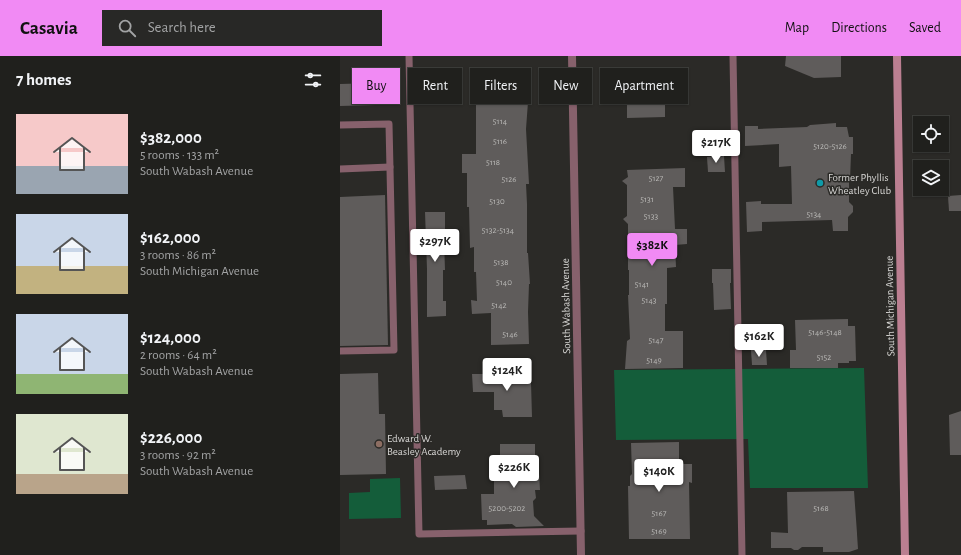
<!DOCTYPE html>
<html lang="en">
<head>
<meta charset="utf-8">
<style>
  :root { --surface:#20201d; --page:#282826; --text:#f1f3f6; --muted:#a2a3a4; --line:#3d3e3b; --accent:#f18af4 }
  body { margin:0; font-family:"Alegreya Sans",sans-serif; background:var(--page); color:var(--text); height:100vh; display:flex; flex-direction:column; font-size:15px; white-space:nowrap }
  * { box-sizing:border-box; margin:0 }
  p { font-size:13px; color:var(--muted) }
  .icon { flex:none; width:22px; height:22px; fill:none; stroke:currentColor; stroke-width:2; stroke-linecap:round; stroke-linejoin:round }
  .map { position:relative; flex:1; overflow:hidden }
  .drawer { display:flex; flex-direction:column; background:var(--surface); width:340px }
  .drawer>* { flex:none }
  .top-card { position:absolute; left:12px; top:12px; width:380px; height:36px; display:flex; gap:8px }
  .tools { position:absolute; left:573px; top:60px; display:grid; gap:8px }
  .tools a { display:grid; place-items:center; width:36px; height:36px; border-radius:0px; background:var(--surface); box-shadow:0 1px 3px #0004,0 0 0 1px var(--line); font-size:20px }
  .price { position:absolute; translate:-50% -34px; padding:0 9px; border-radius:4px; background:#fff; color:#222; font-size:13px; line-height:26px; filter:drop-shadow(0 1px 2px #0008) }
  .price::after { content:''; position:absolute; left:50%; top:24px; width:12px; height:9px; margin-left:-6px; background:inherit; clip-path:polygon(0 0,100% 0,50% 100%) }
  .price.active { background:var(--accent); color:#111 }
  ul { padding:0; list-style:none }
  li { display:flex; align-items:center; gap:12px; height:100px; padding:0 16px }
  li span { display:grid; place-items:center; flex:none; width:112px; height:80px; border-radius:0px; color:#555 }
  li>.icon { margin-inline-start:auto }
  span .icon { width:48px; height:48px; fill:#fffc; stroke-width:1 }
  li b { font-size:17px }
  h2 { display:flex; justify-content:space-between; align-items:center; height:48px; padding:0 16px; font-size:17px }
  .tag { padding:0 14px; border-radius:0px; background:var(--surface); box-shadow:0 1px 3px #0004,0 0 0 1px var(--line); font-size:14px; line-height:36px }
  .tag.active { background:var(--accent); color:#111 }
  header { display:flex; align-items:center; gap:24px; box-sizing:border-box; height:56px; padding:0 20px; background:var(--accent); color:#111 }
  header strong { font-size:19px }
  nav { display:flex; gap:22px; margin-inline-start:auto; font-size:14px }
  .search { width:280px; height:36px; background:var(--page); display:flex; align-items:center; gap:10px; box-sizing:border-box; padding:0 14px; border-radius:0px; color:var(--muted); font-size:15px }
  main { display:flex; flex:1; min-height:0 }
  .map>svg:first-child { display:block }
</style>
</head>
<body>
<header>
<strong>Casavia</strong>
<div class="search"><svg class="icon" aria-label="search" viewBox="0 0 24 24"><circle cx="10" cy="10" r="6"/><path d="M15 15l6 6"/></svg>Search here</div>
<nav><a>Map</a><a>Directions</a><a>Saved</a></nav>
</header>
<main>
<section class="drawer">
<h2>7 homes<svg class="icon" aria-label="filters" viewBox="0 0 24 24"><path d="M4 7h16M4 17h16"/><circle cx="9" cy="7" r="2"/><circle cx="15" cy="17" r="2"/></svg></h2>
<ul>
<li><span style="background:linear-gradient(#f6c9c9 65%,#9aa5b1 0)"><svg class="icon" aria-label="home" viewBox="0 0 24 24"><path d="M3 11l9-7 9 7M6 9v11h12V9"/></svg></span><div><b>$382,000</b><p>5 rooms · 133 m²</p><p>South Wabash Avenue</p></div></li>
<li><span style="background:linear-gradient(#c9d6e8 65%,#c2b280 0)"><svg class="icon" aria-label="home" viewBox="0 0 24 24"><path d="M3 11l9-7 9 7M6 9v11h12V9"/></svg></span><div><b>$162,000</b><p>3 rooms · 86 m²</p><p>South Michigan Avenue</p></div></li>
<li><span style="background:linear-gradient(#c9d6e8 75%,#8fb573 0)"><svg class="icon" aria-label="home" viewBox="0 0 24 24"><path d="M3 11l9-7 9 7M6 9v11h12V9"/></svg></span><div><b>$124,000</b><p>2 rooms · 64 m²</p><p>South Wabash Avenue</p></div></li>
<li><span style="background:linear-gradient(#dfe7d0 75%,#b9a48a 0)"><svg class="icon" aria-label="home" viewBox="0 0 24 24"><path d="M3 11l9-7 9 7M6 9v11h12V9"/></svg></span><div><b>$226,000</b><p>3 rooms · 92 m²</p><p>South Wabash Avenue</p></div></li>
</ul>
</section>
<div class="map">
<svg width="621" height="499" viewBox="0 0 621 499">
  <rect width="100%" height="100%" fill="#2b2a27"/>
  <g fill="#145d3a">
    <polygon points="524,312 528,432 410,432 408,383 276,384 274,314"/>
    <polygon points="60,422 61,462 9,463 9,437 30,436 30,423"/>
  </g>
  <g fill="#5f5c5b">
    <polygon points="446,0 501,0 501,21 474,22 445,10"/>
    <polygon points="169,24 170,27 187,27 188,46 186,73 189,128 186,128 187,148 187,197 188,197 190,228 189,228 188,256 189,288 151,289 151,257 132,258 131,244 137,245 136,216 134,216 134,191 130,192 129,151 127,151 127,117 122,117 122,98 136,98 136,46 131,46 131,25"/>
    <polygon points="35,27 36,49 0,50 0,28"/>
    <polygon points="83,31 99,31 99,44 83,45"/>
    <polygon points="287,46 325,46 325,61 287,62"/>
    <polygon points="496,67 496,71 507,71 509,81 513,81 513,98 511,98 510,124 509,124 509,146 513,150 513,156 508,161 508,175 493,175 492,164 422,166 422,175 407,176 406,146 421,145 421,148 452,148 451,110 439,111 439,88 405,90 405,70 418,70 418,73 467,71 470,69"/>
    <polygon points="384,100 385,116 368,116 367,101"/>
    <polygon points="345,112 345,131 333,131 335,173 347,173 347,188 335,189 336,211 327,212 327,248 325,248 325,275 343,275 343,312 285,313 287,285 290,283 288,239 289,239 289,214 288,214 288,168 283,163 287,160 287,129 282,125 288,121 287,114"/>
    <polygon points="45,139 48,289 0,290 0,141"/>
    <polygon points="621,139 621,155 609,155 608,140"/>
    <polygon points="85,156 105,156 105,184 104,184 105,214 103,214 103,245 106,245 106,260 87,261 87,213"/>
    <polygon points="372,213 391,213 391,227 390,227 391,253 374,254 373,227 372,227"/>
    <polygon points="508,263 508,270 515,270 516,305 509,305 509,307 498,307 498,312 450,312 450,294 456,294 455,264"/>
    <polygon points="411,294 426,294 427,309 412,309"/>
    <polygon points="154,315 166,315 169,317 186,317 187,323 191,326 192,361 163,361 162,354 154,354 154,336 133,336 132,318 151,318"/>
    <polygon points="38,317 39,358 45,358 46,418 0,419 0,318"/>
    <polygon points="621,355 621,399 610,399 609,359"/>
    <polygon points="339,386 339,408 352,408 352,427 349,426 350,483 289,483 288,430 290,430 290,420 292,418 291,387"/>
    <polygon points="160,388 195,388 195,403 197,403 197,417 199,417 200,434 195,434 196,442 193,445 194,460 204,470 176,471 172,468 147,469 147,464 142,464 141,438 154,438 154,424 160,424"/>
    <polygon points="125,419 127,433 95,434 94,420"/>
    <polygon points="514,435 517,477 517,478 518,493 509,496 483,496 483,491 462,491 458,494 454,494 451,492 431,492 431,476 448,477 447,436"/>
  </g>
  <g fill="none" stroke-linecap="round" stroke-linejoin="round">
    <g stroke="#87616c" stroke-width="7">
      <polyline points="69,0 79,478 241,475"/>
      <polyline points="393,0 402,499"/>
      <polyline points="0,69 49,68 54,294 0,295"/>
      <polyline points="0,113 50,111"/>
    </g>
    <polyline stroke="#87616c" stroke-width="8" points="232,0 241,499"/>
    <polyline stroke="#bb7f91" stroke-width="8" points="557,0 565,499"/>
  </g>
  <circle fill="#0f9aa8" stroke="#2b2a27" stroke-width="1.5" cx="480" cy="127" r="4"/>
  <circle fill="#8d6e63" stroke="#2b2a27" stroke-width="1.5" cx="39" cy="388" r="4"/>
  <g text-anchor="middle" dominant-baseline="central" stroke-width="3" stroke-linejoin="round" paint-order="stroke">
    <g font-size="9" fill="#b9b8b6">
      <text x="160" y="65">5114</text>
      <text x="160" y="85">5116</text>
      <text x="490" y="90">5120-5126</text>
      <text x="153" y="106">5118</text>
      <text x="316" y="122">5127</text>
      <text x="169" y="123">5126</text>
      <text x="307" y="143">5131</text>
      <text x="157" y="145">5130</text>
      <text x="474" y="158">5134</text>
      <text x="311" y="160">5133</text>
      <text x="158" y="174">5132-5134</text>
      <text x="161" y="206">5138</text>
      <text x="164" y="226">5140</text>
      <text x="302" y="228">5141</text>
      <text x="309" y="244">5143</text>
      <text x="159" y="249">5142</text>
      <text x="485" y="276">5146-5148</text>
      <text x="170" y="278">5146</text>
      <text x="316" y="284">5147</text>
      <text x="484" y="301">5152</text>
      <text x="314" y="304">5149</text>
      <text x="167" y="452">5200-5202</text>
      <text x="481" y="452">5168</text>
      <text x="319" y="457">5167</text>
      <text x="319" y="475">5169</text>
    </g>
    <g font-size="11" fill="#d7d6d4" stroke="#2b2a27" text-anchor="start">
      <text x="488" y="121">Former Phyllis<tspan x="488" dy="13">Wheatley Club</tspan></text>
      <text x="47" y="382">Edward W.<tspan x="47" dy="13">Beasley Academy</tspan></text>
    </g>
    <g font-size="11" fill="#d7d6d4" stroke="#2b2a27">
      <text transform="translate(226 250) rotate(-91)">South Wabash Avenue</text>
      <text transform="translate(550 250) rotate(-91)">South Michigan Avenue</text>
    </g>
  </g>
</svg>
<div class="tools">
<a><svg class="icon" aria-label="locate" viewBox="0 0 24 24"><circle cx="12" cy="12" r="6"/><path d="M12 2v4M12 18v4M2 12h4M18 12h4"/></svg></a>
<a><svg class="icon" aria-label="layers" viewBox="0 0 24 24"><path d="M12 4l9 5-9 5-9-5zM3 14l9 5 9-5"/></svg></a>
</div>
<b class="price" style="left:376px;top:108px">$217K</b>
<b class="price" style="left:95px;top:207px">$297K</b>
<b class="price active" style="left:312px;top:211px">$382K</b>
<b class="price" style="left:419px;top:302px">$162K</b>
<b class="price" style="left:167px;top:336px">$124K</b>
<b class="price" style="left:174px;top:433px">$226K</b>
<b class="price" style="left:319px;top:437px">$140K</b>
<div class="top-card">
<a class="tag active">Buy</a>
<a class="tag">Rent</a>
<a class="tag">Filters</a>
<a class="tag">New</a>
<a class="tag">Apartment</a>
</div>
</div>
</main>
</body>
</html>
